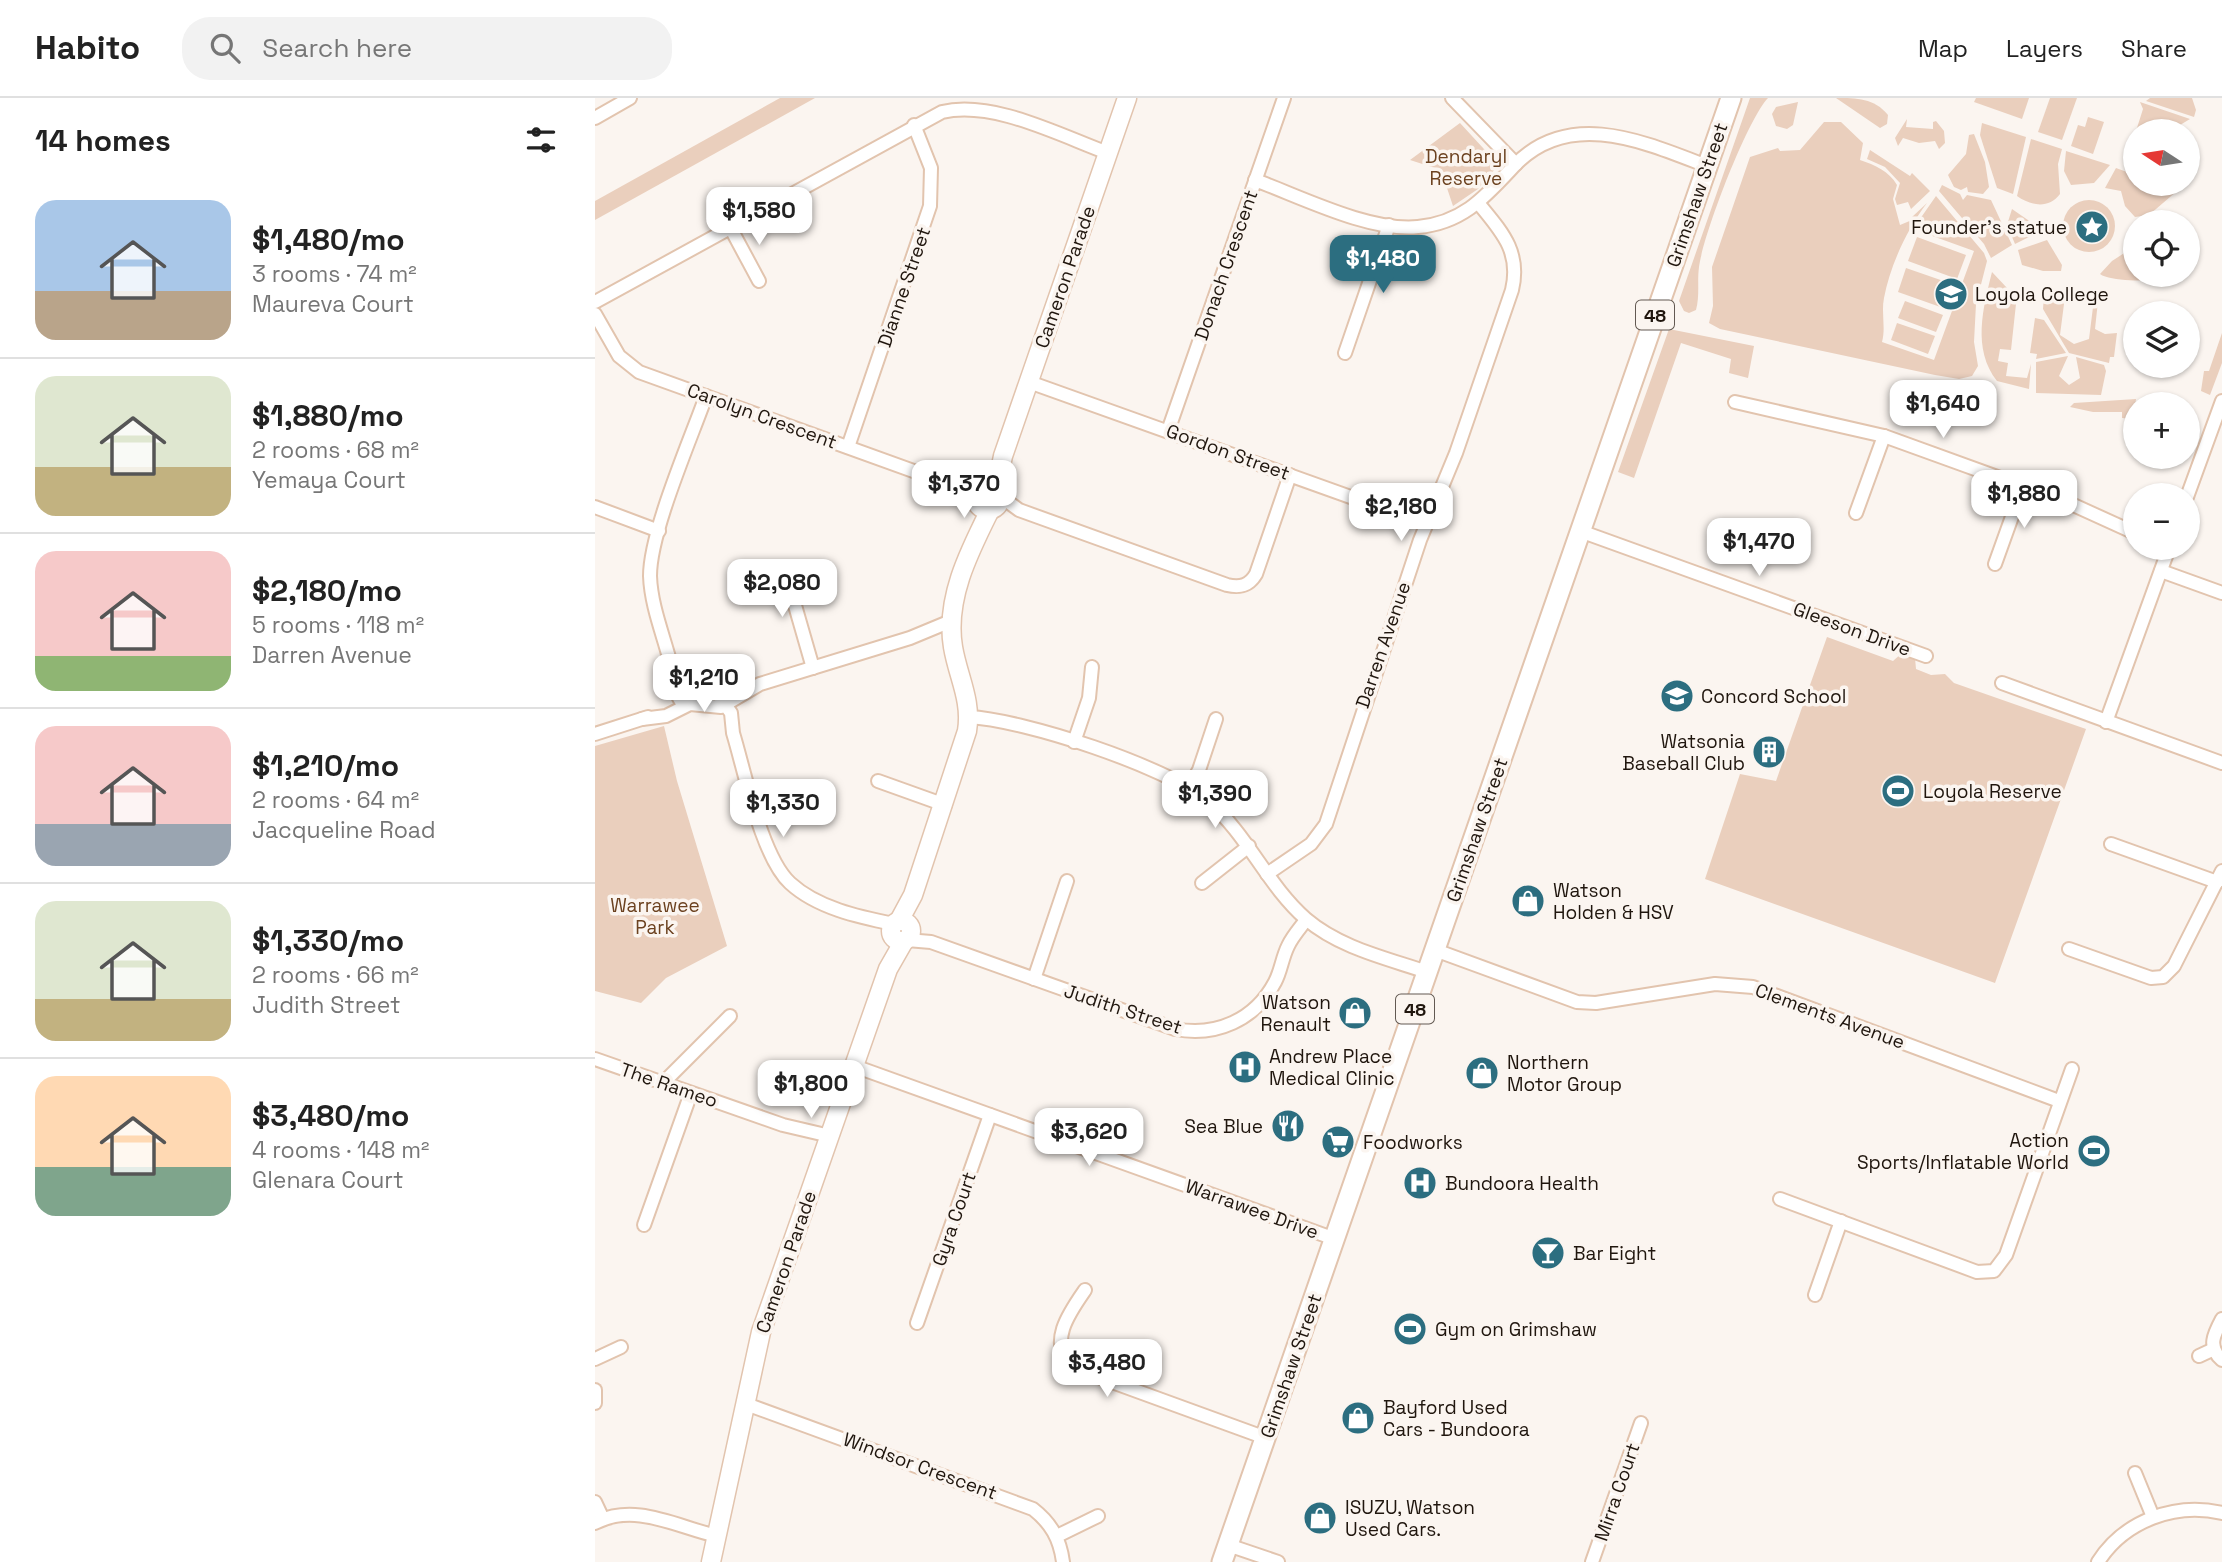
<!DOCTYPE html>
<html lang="en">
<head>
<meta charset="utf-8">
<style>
  :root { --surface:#fff; --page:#f2f2f2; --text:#222; --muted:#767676; --line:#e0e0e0; --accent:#2c6e80 }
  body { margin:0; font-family:"Space Grotesk",sans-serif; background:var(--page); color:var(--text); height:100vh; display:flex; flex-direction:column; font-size:26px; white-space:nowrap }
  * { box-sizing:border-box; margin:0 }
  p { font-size:23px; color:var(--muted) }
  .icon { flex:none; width:38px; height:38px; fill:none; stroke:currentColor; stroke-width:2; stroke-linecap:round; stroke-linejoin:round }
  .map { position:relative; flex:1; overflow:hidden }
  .drawer { display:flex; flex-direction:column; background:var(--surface); width:595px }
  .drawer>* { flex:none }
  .needle { width:46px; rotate:282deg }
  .buttons { position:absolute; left:1528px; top:21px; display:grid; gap:14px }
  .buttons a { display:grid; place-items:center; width:77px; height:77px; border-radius:50%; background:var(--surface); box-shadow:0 2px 5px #0004; font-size:35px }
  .price { position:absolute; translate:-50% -60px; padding:0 16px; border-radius:14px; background:#fff; color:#222; font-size:23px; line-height:46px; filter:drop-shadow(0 2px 4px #0008) }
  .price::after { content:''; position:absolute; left:50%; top:42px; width:21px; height:16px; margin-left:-10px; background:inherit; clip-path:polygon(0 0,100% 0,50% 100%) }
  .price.selected { background:var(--accent); color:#fff }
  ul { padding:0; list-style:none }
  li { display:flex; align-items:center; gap:21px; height:175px; padding:0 35px }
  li+li { border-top:2px solid var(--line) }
  li span { display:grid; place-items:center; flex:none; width:196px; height:140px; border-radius:21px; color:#555 }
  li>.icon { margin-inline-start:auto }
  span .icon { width:84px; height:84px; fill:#fffc; stroke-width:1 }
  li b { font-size:30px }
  h2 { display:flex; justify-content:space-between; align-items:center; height:84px; padding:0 35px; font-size:30px }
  header { display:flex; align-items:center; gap:42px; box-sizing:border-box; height:98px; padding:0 35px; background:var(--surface); border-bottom:2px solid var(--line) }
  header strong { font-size:33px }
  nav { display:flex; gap:38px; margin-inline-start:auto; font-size:24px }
  .search { width:490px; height:63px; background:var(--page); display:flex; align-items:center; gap:18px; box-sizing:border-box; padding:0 24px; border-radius:28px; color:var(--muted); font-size:26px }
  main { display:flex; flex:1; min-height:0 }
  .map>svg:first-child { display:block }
</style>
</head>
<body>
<header>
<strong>Habito</strong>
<div class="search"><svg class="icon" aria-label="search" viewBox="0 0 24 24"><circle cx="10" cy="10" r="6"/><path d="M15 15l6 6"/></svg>Search here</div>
<nav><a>Map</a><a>Layers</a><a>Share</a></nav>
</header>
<main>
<section class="drawer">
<h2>14 homes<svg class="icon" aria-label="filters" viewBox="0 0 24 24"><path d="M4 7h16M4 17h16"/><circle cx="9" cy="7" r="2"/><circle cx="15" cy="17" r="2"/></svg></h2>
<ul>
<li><span style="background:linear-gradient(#a9c7e8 65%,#b9a48a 0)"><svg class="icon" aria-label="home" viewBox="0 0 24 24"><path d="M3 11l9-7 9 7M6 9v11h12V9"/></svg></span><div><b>$1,480/mo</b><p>3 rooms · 74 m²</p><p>Maureva Court</p></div></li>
<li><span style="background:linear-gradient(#dfe7d0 65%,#c2b280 0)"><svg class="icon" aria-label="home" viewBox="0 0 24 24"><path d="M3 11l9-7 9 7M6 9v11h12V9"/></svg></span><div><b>$1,880/mo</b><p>2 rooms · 68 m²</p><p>Yemaya Court</p></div></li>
<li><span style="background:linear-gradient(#f6c9c9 75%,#8fb573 0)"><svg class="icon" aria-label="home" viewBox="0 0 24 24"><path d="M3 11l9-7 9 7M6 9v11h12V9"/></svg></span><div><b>$2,180/mo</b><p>5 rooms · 118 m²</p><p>Darren Avenue</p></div></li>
<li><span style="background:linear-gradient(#f6c9c9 70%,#9aa5b1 0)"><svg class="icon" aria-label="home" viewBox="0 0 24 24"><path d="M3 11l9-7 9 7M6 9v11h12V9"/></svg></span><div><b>$1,210/mo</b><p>2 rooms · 64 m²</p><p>Jacqueline Road</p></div></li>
<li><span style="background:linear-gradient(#dfe7d0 70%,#c2b280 0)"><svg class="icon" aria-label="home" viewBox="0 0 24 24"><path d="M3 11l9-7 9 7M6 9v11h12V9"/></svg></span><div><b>$1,330/mo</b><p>2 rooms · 66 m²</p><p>Judith Street</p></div></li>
<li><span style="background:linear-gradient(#ffd9b3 65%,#7fa58c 0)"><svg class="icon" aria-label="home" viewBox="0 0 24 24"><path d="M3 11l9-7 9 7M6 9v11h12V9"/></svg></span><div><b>$3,480/mo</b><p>4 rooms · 148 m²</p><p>Glenara Court</p></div></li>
</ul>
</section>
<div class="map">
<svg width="1627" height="1464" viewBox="0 0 1627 1464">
  <rect width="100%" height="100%" fill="#fbf5f0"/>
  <g fill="#eacfbd">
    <polygon points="185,0 220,0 0,122 0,103"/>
    <path d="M1155 0H1173C1152 22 1108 137 1104 169 1102 184 1105 197 1101 212L1094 215 1089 213 1084 203Z"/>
    <path d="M1241 0C1262 0 1279 0 1293 17L1292 26 1285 30Z"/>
    <polygon points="1381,0 1434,0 1427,21 1379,4"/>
    <polygon points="1455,0 1482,0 1467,42 1443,34"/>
    <polygon points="1555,0 1597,0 1601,12 1599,19 1551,3"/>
    <polygon points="1203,4 1198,27 1192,31 1181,28 1177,16 1181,9"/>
    <polygon points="1545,4 1595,21 1575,33 1541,33 1548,11"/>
    <polygon points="1493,19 1509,24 1498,56 1476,48 1483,27 1490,29"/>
    <polygon points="1312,21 1311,29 1338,31 1338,24 1341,23 1349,33 1350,45 1344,51 1340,43 1324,45 1308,40 1303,48 1300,40"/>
    <path d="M1229 24H1246L1268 45 1265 62C1280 67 1294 73 1302 87L1298 101 1305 127 1317 122V119L1332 105C1312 131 1295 168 1289 200 1286 215 1291 229 1287 244L1339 262 1379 153 1318 131 1341 98 1389 155 1392 163 1381 206 1379 244 1383 268 1377 278 1364 281 1340 277 1125 231 1114 225 1118 208 1117 169 1155 59 1183 50 1185 53 1205 52Z"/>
    <polygon points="865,25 900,63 900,71 883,91 858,108 846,72 815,62"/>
    <polygon points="1387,25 1431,39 1418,96 1402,90 1385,37"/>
    <polygon points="1379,36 1390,64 1394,89 1388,96 1373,94 1372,89 1366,92 1359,89 1353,77 1371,56 1374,37"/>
    <path d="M1436 41 1467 51 1463 66 1465 96C1454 111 1436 108 1422 98Z"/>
    <polygon points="1275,52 1315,78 1317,75 1335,93 1316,111 1313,104 1302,107 1300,101 1305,85 1290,69 1272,61"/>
    <polygon points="1471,53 1515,67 1499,85 1476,87 1469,73"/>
    <polygon points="1521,70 1540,77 1540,86 1567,86 1582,93 1554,117 1540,119 1530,108 1526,93 1510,90"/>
    <polygon points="1347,87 1365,96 1368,102 1372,97 1396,102 1417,147 1396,160 1389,146 1344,93"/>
    <circle cx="1494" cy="128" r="26"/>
    <polygon points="1417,111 1443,129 1440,136 1420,146 1412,127"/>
    <polygon points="1322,139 1371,157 1362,181 1313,163"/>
    <polygon points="1452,142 1467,167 1466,173 1448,173 1427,167 1423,152"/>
    <path d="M1540 148V177H1564L1569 184C1552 182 1516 184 1505 176L1517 163Z"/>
    <polygon points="1311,170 1360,187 1351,211 1303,194"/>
    <path d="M1397 174 1413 191 1412 204 1421 206 1416 252 1405 251 1403 263 1413 265 1411 278 1432 280 1436 266 1434 291 1402 283C1377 251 1388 210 1397 174Z"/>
    <polygon points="1449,197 1476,200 1475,206 1469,206 1465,237 1479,246 1494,241 1498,209 1493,208 1494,202 1503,203 1500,231 1510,236 1522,235 1519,259 1515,259 1514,265 1474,255 1448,211"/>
    <polygon points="1310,203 1348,217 1341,234 1303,220"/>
    <polygon points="1440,220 1449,222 1471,255 1441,261 1442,256 1435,255"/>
    <polygon points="1302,225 1340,238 1333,256 1296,242"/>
    <polygon points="1074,231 1159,248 1153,280 1134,275 1136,261 1086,245 1039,380 1023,374"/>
    <polygon points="1627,235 1627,265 1615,297 1606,293 1609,273 1614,273"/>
    <polygon points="1473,258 1464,278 1474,287 1485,280 1481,259 1509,267 1511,273 1506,297 1441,295 1441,264"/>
    <polygon points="1338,285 1375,287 1369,307 1333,297"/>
    <polygon points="1541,301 1538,321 1527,320 1527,314 1498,314 1475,309 1479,305"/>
    <polygon points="1232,539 1298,563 1307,555 1320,560 1321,571 1336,577 1350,576 1359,585 1491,631 1400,885 1110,781 1145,676 1181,683"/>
    <polygon points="69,628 82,683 132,848 71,880 46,905 0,893 0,648"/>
  </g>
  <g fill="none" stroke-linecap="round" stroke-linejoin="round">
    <defs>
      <g id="street">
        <polyline points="857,0 921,66"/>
        <polyline points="0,20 35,0"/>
        <path d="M660 82C706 99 775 134 823 129 868 125 890 99 919 68 974 10 1049 44 1112 68"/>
        <polyline points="135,129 164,183"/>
        <path d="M0 204 347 14C398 2 464 37 513 55"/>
        <polyline points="0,216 24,258 44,274 360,388 386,391"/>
        <polyline points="750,255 794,127"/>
        <polyline points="434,284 831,426"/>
        <polyline points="1140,304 1289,338 1474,405 1540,435"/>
        <polyline points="573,333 689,0"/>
        <polyline points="253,349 335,108 336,70 319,27"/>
        <path d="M405 398 424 412 632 487C645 490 654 488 661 476L695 377"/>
        <polyline points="1592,399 1627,303"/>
        <polyline points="0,409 64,433"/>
        <polyline points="1261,415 1289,338"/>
        <polyline points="985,433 1331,558"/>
        <polyline points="1400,466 1428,388"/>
        <polyline points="197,469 197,497 218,570"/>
        <polyline points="1566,473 1627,495"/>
        <polyline points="1407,585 1627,665"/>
        <path d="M125 599 136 615 138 635C150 674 166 758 195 785 222 810 264 819 299 826"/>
        <path d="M88 607C77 591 79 575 73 556 66 531 56 505 55 478 55 434 95 343 111 298"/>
        <path d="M374 619C430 622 570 668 613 703 653 737 672 787 711 821 745 850 791 860 832 874"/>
        <polyline points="47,621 71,618 95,606 126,609 165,586 315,540 356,523"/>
        <polyline points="1511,624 1574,450"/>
        <polyline points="0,636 53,619"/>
        <polyline points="479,644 494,600 497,569"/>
        <polyline points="283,683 350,707"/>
        <polyline points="594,689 604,672 621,621"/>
        <polyline points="1516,746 1622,784"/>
        <path d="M672 776 716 746 731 726 825 442 861 355 917 192C926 154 907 134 884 106"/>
        <polyline points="607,785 654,748"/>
        <path d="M312 842 336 844 580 931C621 939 660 922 680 884 686 873 687 860 693 848 697 839 705 830 711 822"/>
        <polyline points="1474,851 1556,880 1568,879 1579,868 1627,773"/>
        <polyline points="840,852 982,904 1001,905 1120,886 1158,889 1464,1003"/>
        <polyline points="439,881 472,783"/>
        <polyline points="0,961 188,1027 235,1038"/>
        <polyline points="259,968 740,1141"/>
        <polyline points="68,985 135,918"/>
        <polyline points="1185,1101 1382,1174 1399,1173 1411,1157 1477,971"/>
        <polyline points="49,1127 96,995"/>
        <path d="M490 1192C474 1215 453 1244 476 1269L671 1340"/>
        <polyline points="1220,1197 1246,1123"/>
        <path d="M1627 1221C1619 1236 1612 1249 1627 1262"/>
        <polyline points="322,1225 395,1017"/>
        <polyline points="1604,1258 1619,1251"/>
        <polyline points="0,1261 26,1249"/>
        <polyline points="0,1292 0,1305"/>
        <path d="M151 1306 438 1411C456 1425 465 1441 468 1464"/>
        <polyline points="1540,1375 1558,1419"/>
        <polyline points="0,1404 8,1421"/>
        <path d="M0 1425C40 1404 82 1429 122 1438"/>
        <polyline points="462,1438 503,1418"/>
        <polyline points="633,1447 683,1464"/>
        <polyline points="997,1464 1046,1325"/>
        <path d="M1503 1464C1529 1423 1580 1404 1627 1415"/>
      </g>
      <g id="secondary">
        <circle cx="393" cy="400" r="12"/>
        <polyline points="401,392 408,358 532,0"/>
        <circle cx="306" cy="833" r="10"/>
        <path d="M304 823 318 797 372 633C377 602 363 579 358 549 350 501 374 454 395 412"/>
        <polyline points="116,1464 166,1234 293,871 309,843"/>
      </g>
      <polyline id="primary" points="627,1464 1136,0"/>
    </defs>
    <use href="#street" stroke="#e2c4ae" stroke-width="16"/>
    <use href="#secondary" stroke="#e2c4ae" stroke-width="21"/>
    <use href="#primary" stroke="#e2c4ae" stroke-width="23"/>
    <use href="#street" stroke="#fff" stroke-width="12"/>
    <use href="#secondary" stroke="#fff" stroke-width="18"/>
    <use href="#primary" stroke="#fff" stroke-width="19"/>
  </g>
  <defs>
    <symbol id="sight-disc" viewBox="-11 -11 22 22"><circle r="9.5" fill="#2c6e80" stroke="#fbf5f0"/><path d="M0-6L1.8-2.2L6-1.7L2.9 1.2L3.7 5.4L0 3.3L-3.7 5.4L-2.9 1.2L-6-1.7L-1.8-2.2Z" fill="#fff"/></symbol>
    <symbol id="school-disc" viewBox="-11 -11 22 22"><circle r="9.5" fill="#2c6e80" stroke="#fbf5f0"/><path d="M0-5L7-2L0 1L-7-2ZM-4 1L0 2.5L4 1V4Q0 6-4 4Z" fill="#fff"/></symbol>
    <symbol id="building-disc" viewBox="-11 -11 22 22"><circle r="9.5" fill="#2c6e80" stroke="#fbf5f0"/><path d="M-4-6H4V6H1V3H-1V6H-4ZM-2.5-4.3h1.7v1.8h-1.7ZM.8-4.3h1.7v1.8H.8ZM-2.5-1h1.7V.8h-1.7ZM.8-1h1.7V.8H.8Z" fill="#fff"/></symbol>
    <symbol id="stadium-disc" viewBox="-11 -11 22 22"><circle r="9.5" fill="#2c6e80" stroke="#fbf5f0"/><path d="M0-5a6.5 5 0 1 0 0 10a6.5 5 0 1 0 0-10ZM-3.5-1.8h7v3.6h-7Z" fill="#fff"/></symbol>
    <symbol id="shop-disc" viewBox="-11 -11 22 22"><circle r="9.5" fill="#2c6e80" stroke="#fbf5f0"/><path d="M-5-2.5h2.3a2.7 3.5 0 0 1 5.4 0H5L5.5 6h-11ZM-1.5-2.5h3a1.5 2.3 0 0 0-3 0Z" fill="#fff"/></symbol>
    <symbol id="hospital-disc" viewBox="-11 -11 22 22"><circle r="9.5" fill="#2c6e80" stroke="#fbf5f0"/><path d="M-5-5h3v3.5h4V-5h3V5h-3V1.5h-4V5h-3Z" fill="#fff"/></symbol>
    <symbol id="restaurant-disc" viewBox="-11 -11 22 22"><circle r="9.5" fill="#2c6e80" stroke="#fbf5f0"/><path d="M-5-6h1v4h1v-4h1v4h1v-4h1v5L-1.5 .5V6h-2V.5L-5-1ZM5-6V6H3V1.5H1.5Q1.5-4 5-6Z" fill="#fff"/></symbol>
    <symbol id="supermarket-disc" viewBox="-11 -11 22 22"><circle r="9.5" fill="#2c6e80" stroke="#fbf5f0"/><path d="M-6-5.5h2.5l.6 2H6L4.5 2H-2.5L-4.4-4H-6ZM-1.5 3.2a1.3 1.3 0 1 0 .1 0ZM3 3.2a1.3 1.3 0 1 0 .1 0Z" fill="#fff"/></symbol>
    <symbol id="bar-disc" viewBox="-11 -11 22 22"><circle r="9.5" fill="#2c6e80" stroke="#fbf5f0"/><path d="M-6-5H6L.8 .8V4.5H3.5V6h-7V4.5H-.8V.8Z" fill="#fff"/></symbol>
  </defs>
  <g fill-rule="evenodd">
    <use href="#sight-disc" x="1478" y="110" width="38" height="38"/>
    <use href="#school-disc" x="1337" y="177" width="38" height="38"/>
    <use href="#school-disc" x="1063" y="579" width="38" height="38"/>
    <use href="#building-disc" x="1155" y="635" width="38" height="38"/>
    <use href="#stadium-disc" x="1284" y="674" width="38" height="38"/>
    <use href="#shop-disc" x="914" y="784" width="38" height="38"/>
    <use href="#shop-disc" x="741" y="896" width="38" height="38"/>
    <use href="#hospital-disc" x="631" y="950" width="38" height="38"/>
    <use href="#shop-disc" x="868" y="956" width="38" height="38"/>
    <use href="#restaurant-disc" x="674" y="1009" width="38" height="38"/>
    <use href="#supermarket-disc" x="724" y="1025" width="38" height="38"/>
    <use href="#stadium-disc" x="1480" y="1034" width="38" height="38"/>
    <use href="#hospital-disc" x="806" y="1066" width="38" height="38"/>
    <use href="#bar-disc" x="934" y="1136" width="38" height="38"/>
    <use href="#stadium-disc" x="796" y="1212" width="38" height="38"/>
    <use href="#shop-disc" x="744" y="1301" width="38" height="38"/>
    <use href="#shop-disc" x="706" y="1401" width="38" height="38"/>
  </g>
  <g text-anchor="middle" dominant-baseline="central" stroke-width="7" stroke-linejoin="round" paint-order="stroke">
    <g fill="#fbf5f0" stroke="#625952" stroke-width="2">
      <rect x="1041" y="202.5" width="38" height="29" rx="5"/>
      <rect x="801" y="896.5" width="38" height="29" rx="5"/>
    </g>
    <g font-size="18" font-weight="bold" fill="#20160e">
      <text x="1060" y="217">48</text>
      <text x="820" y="911">48</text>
    </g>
    <g font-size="19" fill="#6c4220" stroke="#fbf5f0">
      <text x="871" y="58">Dendaryl<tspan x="871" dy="22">Reserve</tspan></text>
      <text x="60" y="807">Warrawee<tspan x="60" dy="22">Park</tspan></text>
    </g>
    <g font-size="19" fill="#20160e" stroke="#fbf5f0">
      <text transform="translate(1102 97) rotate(-71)">Grimshaw Street</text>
      <text transform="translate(631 167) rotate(-71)">Donach Crescent</text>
      <text transform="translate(470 179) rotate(-71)">Cameron Parade</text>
      <text transform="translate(309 189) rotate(-71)">Dianne Street</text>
      <text transform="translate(167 318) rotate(20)">Carolyn Crescent</text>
      <text transform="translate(633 354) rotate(20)">Gordon Street</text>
      <text transform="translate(1257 531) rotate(20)">Gleeson Drive</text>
      <text transform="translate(788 547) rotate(-71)">Darren Avenue</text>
      <text transform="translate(882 732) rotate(-71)">Grimshaw Street</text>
      <text transform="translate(528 911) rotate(18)">Judith Street</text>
      <text transform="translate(1235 918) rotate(20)">Clements Avenue</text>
      <text transform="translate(74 987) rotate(19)">The Rameo</text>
      <text transform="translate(657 1111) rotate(20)">Warrawee Drive</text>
      <text transform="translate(359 1121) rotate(-71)">Gyra Court</text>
      <text transform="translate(191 1164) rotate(-71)">Cameron Parade</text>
      <text transform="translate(696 1268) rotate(-71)">Grimshaw Street</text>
      <text transform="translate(325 1368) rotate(20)">Windsor Crescent</text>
      <text transform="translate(1022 1394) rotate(-71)">Mirra Court</text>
    </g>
    <g font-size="19" fill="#20160e" stroke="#fbf5f0" text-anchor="start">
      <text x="1472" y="129" text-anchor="end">Founder's statue</text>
      <text x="1380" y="196">Loyola College</text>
      <text x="1106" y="598">Concord School</text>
      <text x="1150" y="643" text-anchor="end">Watsonia<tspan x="1150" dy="22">Baseball Club</tspan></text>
      <text x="1328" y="693">Loyola Reserve</text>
      <text x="958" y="792">Watson<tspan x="958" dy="22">Holden &amp; HSV</tspan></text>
      <text x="736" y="904" text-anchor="end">Watson<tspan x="736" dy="22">Renault</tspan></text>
      <text x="674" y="958">Andrew Place<tspan x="674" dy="22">Medical Clinic</tspan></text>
      <text x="912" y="964">Northern<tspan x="912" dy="22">Motor Group</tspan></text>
      <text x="668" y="1028" text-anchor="end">Sea Blue</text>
      <text x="1474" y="1042" text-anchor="end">Action<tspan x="1474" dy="22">Sports/Inflatable World</tspan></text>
      <text x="768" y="1044">Foodworks</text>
      <text x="850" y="1085">Bundoora Health</text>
      <text x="978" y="1155">Bar Eight</text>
      <text x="840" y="1231">Gym on Grimshaw</text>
      <text x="788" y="1309">Bayford Used<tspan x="788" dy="22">Cars - Bundoora</tspan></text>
      <text x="750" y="1409">ISUZU, Watson<tspan x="750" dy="22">Used Cars.</tspan></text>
    </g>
  </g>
</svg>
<div class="buttons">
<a><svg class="needle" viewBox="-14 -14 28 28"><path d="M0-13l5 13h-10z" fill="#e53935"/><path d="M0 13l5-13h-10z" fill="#767676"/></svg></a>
<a><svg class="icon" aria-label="locate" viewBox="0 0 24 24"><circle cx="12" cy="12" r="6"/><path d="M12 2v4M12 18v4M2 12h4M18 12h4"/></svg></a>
<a><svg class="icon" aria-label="layers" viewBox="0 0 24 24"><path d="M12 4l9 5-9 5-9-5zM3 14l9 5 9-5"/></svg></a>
<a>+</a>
<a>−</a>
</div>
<b class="price" style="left:164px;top:149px">$1,580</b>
<b class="price selected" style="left:788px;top:197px">$1,480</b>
<b class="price" style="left:1348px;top:342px">$1,640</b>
<b class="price" style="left:369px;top:422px">$1,370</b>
<b class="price" style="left:1429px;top:432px">$1,880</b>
<b class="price" style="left:806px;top:445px">$2,180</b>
<b class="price" style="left:1164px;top:480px">$1,470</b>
<b class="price" style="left:187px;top:521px">$2,080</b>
<b class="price" style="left:109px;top:616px">$1,210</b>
<b class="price" style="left:620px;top:732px">$1,390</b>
<b class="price" style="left:188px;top:741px">$1,330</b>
<b class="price" style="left:216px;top:1022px">$1,800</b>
<b class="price" style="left:494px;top:1070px">$3,620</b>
<b class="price" style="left:512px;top:1301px">$3,480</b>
</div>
</main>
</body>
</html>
